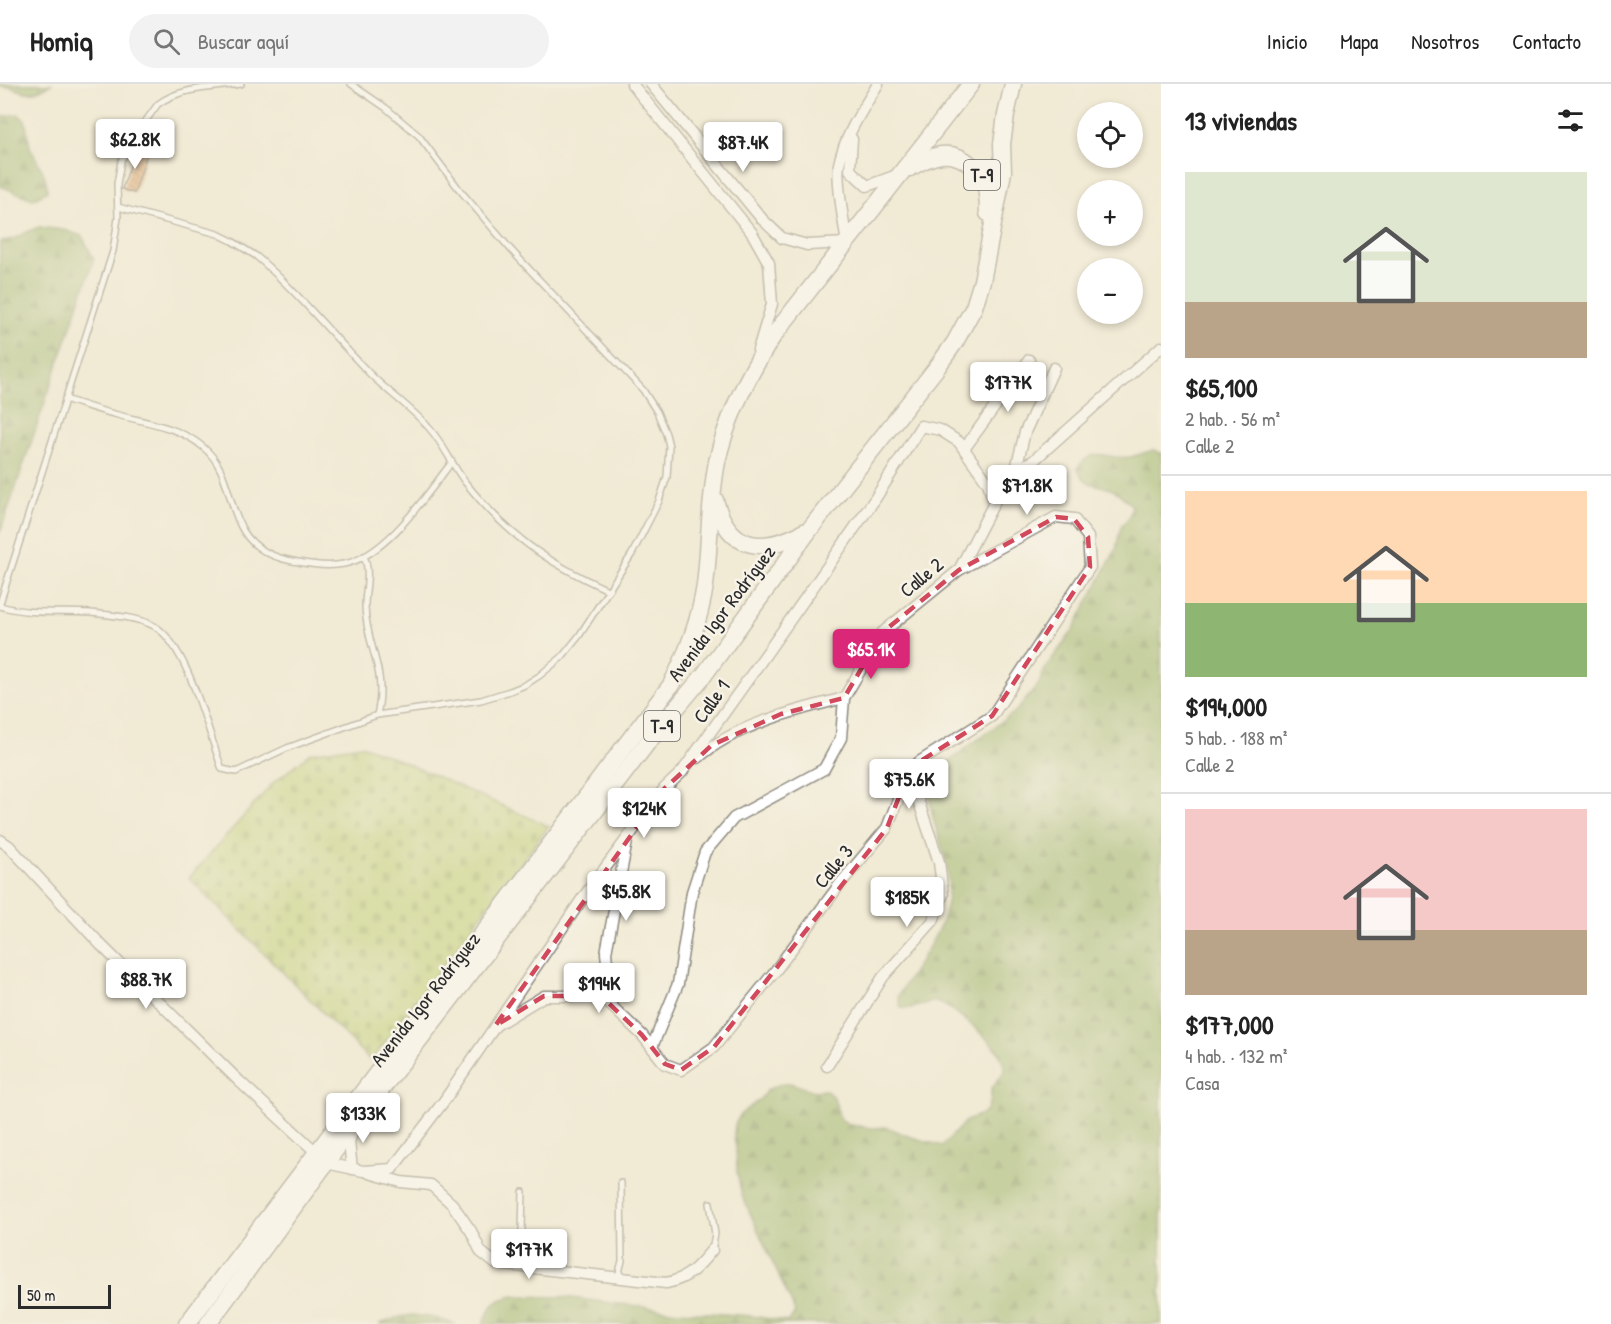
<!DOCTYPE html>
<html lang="es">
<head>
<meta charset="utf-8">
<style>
  :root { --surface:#fff; --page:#f2f2f2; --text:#222; --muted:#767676; --line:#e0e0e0; --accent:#db2777 }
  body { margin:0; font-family:"Patrick Hand",sans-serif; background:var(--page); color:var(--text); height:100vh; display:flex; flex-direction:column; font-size:22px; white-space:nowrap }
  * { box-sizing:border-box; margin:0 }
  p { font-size:20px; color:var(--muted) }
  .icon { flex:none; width:33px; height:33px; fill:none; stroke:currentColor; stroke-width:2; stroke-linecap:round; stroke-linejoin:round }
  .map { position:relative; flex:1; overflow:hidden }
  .panel { display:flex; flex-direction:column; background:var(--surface); width:450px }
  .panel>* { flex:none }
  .tools { position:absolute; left:1077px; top:18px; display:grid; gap:12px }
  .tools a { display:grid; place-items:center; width:66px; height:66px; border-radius:50%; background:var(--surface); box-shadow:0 3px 9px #0003; font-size:30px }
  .scale { position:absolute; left:18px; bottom:15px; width:93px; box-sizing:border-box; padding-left:6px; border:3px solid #2b2b2b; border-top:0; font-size:16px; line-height:21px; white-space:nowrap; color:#2b2b2b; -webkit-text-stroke:4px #f7f3e8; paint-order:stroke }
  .price { position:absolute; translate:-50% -51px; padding:0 14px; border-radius:6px; background:#fff; color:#222; font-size:20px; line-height:39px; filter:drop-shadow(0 2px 3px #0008) }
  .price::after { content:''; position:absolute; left:50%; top:36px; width:18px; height:14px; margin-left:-9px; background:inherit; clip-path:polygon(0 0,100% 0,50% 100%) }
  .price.current { background:var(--accent); color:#fff }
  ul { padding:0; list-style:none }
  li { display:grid; align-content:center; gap:12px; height:318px; padding:0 24px }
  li+li { border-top:2px solid var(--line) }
  li span { display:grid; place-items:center; height:186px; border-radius:0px; color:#555 }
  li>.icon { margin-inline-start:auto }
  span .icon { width:108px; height:108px; fill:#fffc; stroke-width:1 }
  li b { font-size:26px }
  h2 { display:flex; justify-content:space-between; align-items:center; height:72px; padding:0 24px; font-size:26px }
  header { display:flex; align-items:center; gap:36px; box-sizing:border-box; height:84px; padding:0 30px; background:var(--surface); border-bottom:2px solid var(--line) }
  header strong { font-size:28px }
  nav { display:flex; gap:33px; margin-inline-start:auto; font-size:21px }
  .search { width:420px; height:54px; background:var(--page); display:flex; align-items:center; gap:15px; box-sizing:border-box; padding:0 21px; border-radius:33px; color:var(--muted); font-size:22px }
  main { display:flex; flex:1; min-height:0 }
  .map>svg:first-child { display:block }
</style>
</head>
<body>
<header>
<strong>Homiq</strong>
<div class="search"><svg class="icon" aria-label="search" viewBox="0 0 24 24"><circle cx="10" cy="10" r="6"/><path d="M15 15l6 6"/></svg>Buscar aquí</div>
<nav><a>Inicio</a><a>Mapa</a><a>Nosotros</a><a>Contacto</a></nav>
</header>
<main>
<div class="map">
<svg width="1161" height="1240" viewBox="0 0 1161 1240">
  <defs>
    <pattern id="forest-firs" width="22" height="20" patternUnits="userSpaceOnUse" patternTransform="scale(1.5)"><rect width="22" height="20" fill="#96b265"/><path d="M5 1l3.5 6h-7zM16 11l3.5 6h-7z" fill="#7b9153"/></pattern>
    <pattern id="cemetery-stones" width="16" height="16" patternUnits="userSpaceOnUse" patternTransform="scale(1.5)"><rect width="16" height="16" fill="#bed073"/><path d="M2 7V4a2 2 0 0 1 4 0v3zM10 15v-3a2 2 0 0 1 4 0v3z" fill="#a3b364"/></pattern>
    <pattern id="building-back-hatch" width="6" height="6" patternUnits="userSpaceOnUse" patternTransform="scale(1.5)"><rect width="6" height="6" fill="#e0a36c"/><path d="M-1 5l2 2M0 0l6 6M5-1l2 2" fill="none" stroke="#b68559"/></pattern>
  </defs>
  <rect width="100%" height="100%" fill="#f7f3e8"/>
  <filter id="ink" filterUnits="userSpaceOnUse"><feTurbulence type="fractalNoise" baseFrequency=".0167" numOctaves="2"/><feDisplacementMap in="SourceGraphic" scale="12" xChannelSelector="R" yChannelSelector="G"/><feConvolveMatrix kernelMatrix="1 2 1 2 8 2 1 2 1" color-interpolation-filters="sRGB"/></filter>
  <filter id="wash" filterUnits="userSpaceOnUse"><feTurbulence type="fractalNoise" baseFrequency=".008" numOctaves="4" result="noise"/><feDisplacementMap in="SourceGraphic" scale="24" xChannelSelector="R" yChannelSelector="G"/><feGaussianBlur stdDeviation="1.35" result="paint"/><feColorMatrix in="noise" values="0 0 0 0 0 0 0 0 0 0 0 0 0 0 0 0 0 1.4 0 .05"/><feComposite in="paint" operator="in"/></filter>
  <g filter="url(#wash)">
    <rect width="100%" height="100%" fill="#f1ead4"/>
    <g fill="url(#forest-firs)" stroke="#606e48" stroke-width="1.5">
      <path d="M0 0H51C21 19 24 0 0 3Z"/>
      <polygon points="18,30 25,36 30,63 44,90 47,101 47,107 33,115 0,102 0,33"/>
      <path d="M39 143 64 146 82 152 94 175 0 449V157C17 157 23 148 39 143Z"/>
      <path d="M1154 366 1161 369V1240H483L491 1223 500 1216 512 1212 564 1213 678 1227 752 1232 788 1238 795 1229 791 1218 742 1112 737 1088 736 1064 734 1052 735 1040 741 1030 760 1015 767 1006 778 1001 790 999 814 1007 826 1006 834 1014 840 1035 850 1041 872 1044 886 1043 908 1052 942 1062 966 1037 986 1028 991 1016V1005L1005 986C1003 978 1001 971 996 965 986 953 948 917 932 918 920 919 917 926 901 924L898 912C920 873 953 841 948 792 946 766 932 742 930 716 929 709 932 700 932 693L958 670 1016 627 1039 600 1043 589 1049 579 1072 548 1116 465 1121 442 1129 433 1132 422C1126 416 1120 409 1113 406 1095 399 1086 404 1077 384 1097 359 1107 377 1130 373 1138 371 1146 368 1154 366Z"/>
      <polygon points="412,1231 436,1234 456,1240 379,1240 400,1233"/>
    </g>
    <path fill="url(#cemetery-stones)" stroke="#747e4f" stroke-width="1.5" d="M361 661C425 685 486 716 549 742L371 977 189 794 274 698 311 669Z"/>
    <g id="blocks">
      <polygon fill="url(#building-back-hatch)" points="137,63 148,67 134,109 122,105"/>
    </g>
  </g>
  <g filter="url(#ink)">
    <use href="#blocks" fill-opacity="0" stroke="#8e8a80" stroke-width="1.5"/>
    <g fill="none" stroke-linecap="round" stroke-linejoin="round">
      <defs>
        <g id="service">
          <path d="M118 123 218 150 232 157 256 172C297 207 332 251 370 290 389 309 412 324 430 345 444 361 452 381 465 398 508 452 546 478 608 506"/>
          <path d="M65 315C81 320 97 326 114 330 143 338 179 342 203 363 230 385 227 421 244 448 256 467 277 475 298 478 313 481 329 483 344 480 387 472 426 411 452 378"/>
          <path d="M364 472C371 489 365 505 365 522 366 564 388 585 377 631"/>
          <path d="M0 519 113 167 118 134 117 100 121 77 131 57 158 20C181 3 213 4 241 0"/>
          <path d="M0 522C29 531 61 527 91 529 111 531 137 533 154 542 188 561 208 648 222 685L236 688 287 664 377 631 481 616 510 607 525 601 539 592 562 573 579 552 632 470 659 417 667 393 669 362 666 350 657 328 643 306 512 167 459 105 419 52 386 24 351 0"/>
          <polyline points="710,1119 715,1150 712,1166"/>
          <polyline points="521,1181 523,1108"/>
          <polyline points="618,1192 622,1177 621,1099"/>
        </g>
        <g id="minor">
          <polyline points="632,0 752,149 769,179 772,220 758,266"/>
          <path d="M651 0 762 135 782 154 807 161 847 159C844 140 836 98 839 80 845 51 863 25 878 0"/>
          <polyline points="852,55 850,86 867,102 897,91"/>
          <polyline points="964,365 1029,276"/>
          <polyline points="1016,385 1025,348 1054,284"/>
          <path d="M698 674C734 641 797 626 844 614"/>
          <polyline points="0,756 9,762 101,861 239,997 316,1068"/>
          <polyline points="612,922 606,869 627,757"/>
          <polyline points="498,940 544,912 601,912 642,951 665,980 681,986 714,963 776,886 840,800 887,744 902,705 917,697 919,678 992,632 1090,483 1088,453 1074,435 1056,433 959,486"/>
          <polyline points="652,963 678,900 692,808 705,768 734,734 824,685 841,654 844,614 883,548 959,486 994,419 988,399 1033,377 1161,263"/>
          <polyline points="827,982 883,893 933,837 943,810 939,778 915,707 917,697"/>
          <polyline points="326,1079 363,1087 392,1085 444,1017 582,815 664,705 682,688 759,580 875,415 921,342 940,346 959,358 988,399"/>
          <polyline points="352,1085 349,1058 352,1050"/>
          <path d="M369 1089 401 1098 431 1101 452 1120 471 1147 481 1168 496 1180 666 1199C688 1195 698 1183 712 1166"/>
        </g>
        <g id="trunk">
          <path d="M910 84C931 71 952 63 972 82 977 86 982 90 984 96 988 107 988 118 988 129"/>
          <path d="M715 416C729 468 763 470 806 447"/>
          <path d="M187 1240 671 601C687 570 700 536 705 501 710 460 709 418 717 378 727 332 748 291 773 252L971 0"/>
          <polyline points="208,1240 350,1046 648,658 704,591 810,445 938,282 955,258 974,223 982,197 1003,88 1002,60 1006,31 1013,0"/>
        </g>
      </defs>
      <use href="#service" stroke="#8e8a80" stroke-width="8"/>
      <use href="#minor" stroke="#8e8a80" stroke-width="13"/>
      <use href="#trunk" stroke="#8e8a80" stroke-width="19"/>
      <use href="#service" stroke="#fff" stroke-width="5"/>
      <use href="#minor" stroke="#fff" stroke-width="10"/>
      <use href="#trunk" stroke="#fff" stroke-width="16"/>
    </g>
  </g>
  <path d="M0 0H1161V1240H0ZM1056 433 1074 435 1088 453 1090 483 992 632 919 678 917 697 902 705 887 744 714 963 681 986 665 980 642 951 601 912H544L495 942 664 705 712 661 781 630 844 614 883 548 959 486Z" fill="#f1ead4" fill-opacity=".55" fill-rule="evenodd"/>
  <path fill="none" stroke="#d1495b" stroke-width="4.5" stroke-dasharray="12 8" stroke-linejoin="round" d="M1056 433 1074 435 1088 453 1090 483 992 632 919 678 917 697 902 705 887 744 714 963 681 986 665 980 642 951 601 912H544L495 942 664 705 712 661 781 630 844 614 883 548 959 486Z"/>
  <g text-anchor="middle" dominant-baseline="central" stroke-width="5" stroke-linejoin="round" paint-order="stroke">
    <g fill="#f7f3e8" stroke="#686764" stroke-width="1.5">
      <rect x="964" y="76" width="36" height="30" rx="4.5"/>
      <rect x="644" y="627" width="36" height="30" rx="4.5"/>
    </g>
    <g font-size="18" font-weight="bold" fill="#2b2b2b">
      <text x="982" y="91">T-9</text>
      <text x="662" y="642">T-9</text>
    </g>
    <g font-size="20" fill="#2b2b2b" stroke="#f7f3e8">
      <text transform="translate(921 493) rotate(-40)">Calle 2</text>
      <text transform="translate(721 529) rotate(-53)">Avenida Igor Rodríguez</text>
      <text transform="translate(711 617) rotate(-55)">Calle 1</text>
      <text transform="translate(833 782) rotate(-51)">Calle 3</text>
      <text transform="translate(425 915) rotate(-52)">Avenida Igor Rodríguez</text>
    </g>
  </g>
</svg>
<div class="tools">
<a><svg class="icon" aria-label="locate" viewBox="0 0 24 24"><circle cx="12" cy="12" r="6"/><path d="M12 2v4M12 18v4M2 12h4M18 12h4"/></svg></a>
<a>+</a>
<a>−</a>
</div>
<div class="scale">50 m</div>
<b class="price" style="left:135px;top:86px">$62.8K</b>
<b class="price" style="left:743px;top:89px">$87.4K</b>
<b class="price" style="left:1008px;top:329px">$177K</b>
<b class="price" style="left:1027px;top:432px">$71.8K</b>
<b class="price current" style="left:871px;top:596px">$65.1K</b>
<b class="price" style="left:909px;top:726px">$75.6K</b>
<b class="price" style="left:644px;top:755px">$124K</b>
<b class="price" style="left:626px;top:838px">$45.8K</b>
<b class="price" style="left:907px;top:844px">$185K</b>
<b class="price" style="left:146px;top:926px">$88.7K</b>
<b class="price" style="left:599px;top:930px">$194K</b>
<b class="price" style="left:363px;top:1060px">$133K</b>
<b class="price" style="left:529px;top:1196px">$177K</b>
</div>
<section class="panel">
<h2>13 viviendas<svg class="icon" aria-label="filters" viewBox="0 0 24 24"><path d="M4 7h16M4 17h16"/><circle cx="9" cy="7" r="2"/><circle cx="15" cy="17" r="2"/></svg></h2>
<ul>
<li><span style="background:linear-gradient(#dfe7d0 70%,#b9a48a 0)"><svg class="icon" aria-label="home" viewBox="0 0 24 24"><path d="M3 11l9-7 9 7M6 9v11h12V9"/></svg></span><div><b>$65,100</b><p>2 hab. · 56 m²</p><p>Calle 2</p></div></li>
<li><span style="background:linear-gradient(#ffd9b3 60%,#8fb573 0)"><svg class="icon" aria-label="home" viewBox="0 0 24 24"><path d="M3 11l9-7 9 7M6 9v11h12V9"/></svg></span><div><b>$194,000</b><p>5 hab. · 188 m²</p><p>Calle 2</p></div></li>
<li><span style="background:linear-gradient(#f6c9c9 65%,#b9a48a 0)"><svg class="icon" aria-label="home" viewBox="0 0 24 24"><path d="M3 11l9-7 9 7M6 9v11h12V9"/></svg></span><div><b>$177,000</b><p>4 hab. · 132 m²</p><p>Casa</p></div></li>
</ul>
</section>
</main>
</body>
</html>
